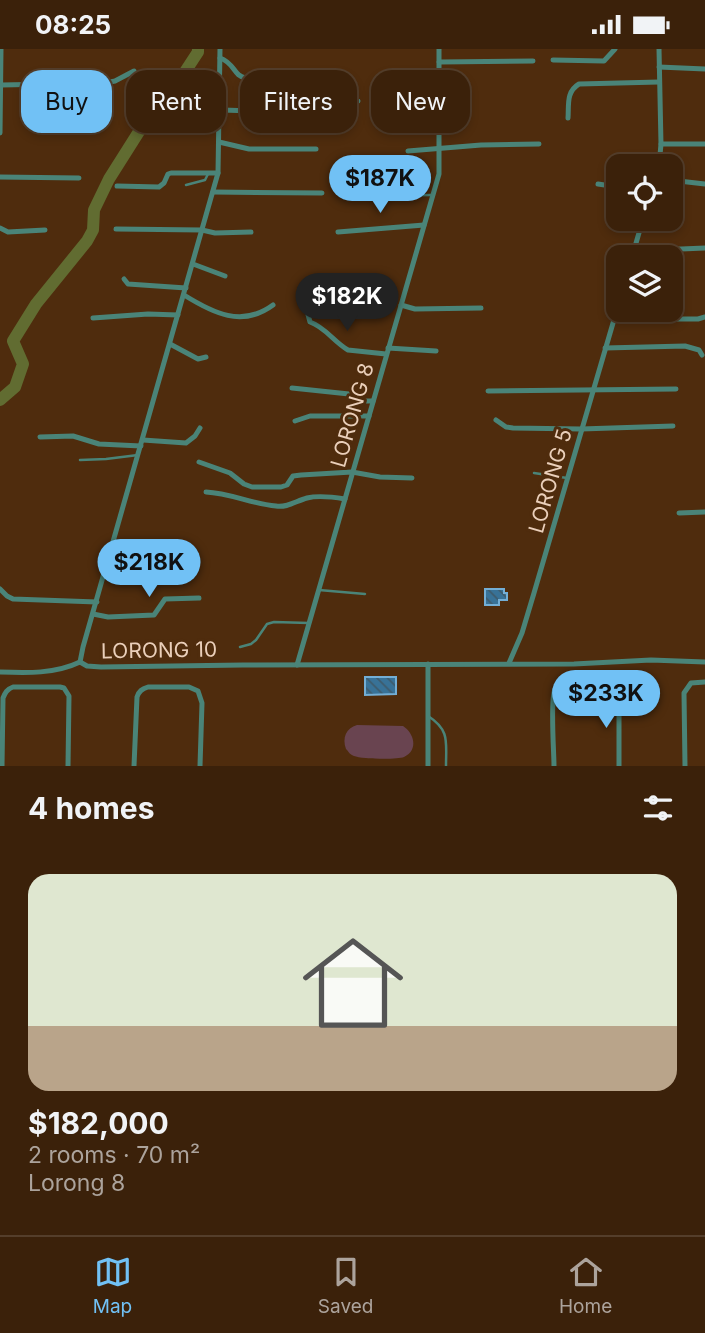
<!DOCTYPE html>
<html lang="en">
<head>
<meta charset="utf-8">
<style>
  :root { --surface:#3b210a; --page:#462e18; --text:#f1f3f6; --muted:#aca39c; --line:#543e2b; --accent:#71c1f5 }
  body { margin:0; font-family:Inter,sans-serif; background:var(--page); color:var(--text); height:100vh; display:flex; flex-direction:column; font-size:26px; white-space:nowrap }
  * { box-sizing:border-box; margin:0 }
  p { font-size:23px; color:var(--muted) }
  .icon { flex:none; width:38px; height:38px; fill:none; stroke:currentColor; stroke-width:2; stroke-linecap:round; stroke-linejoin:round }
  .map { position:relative; height:717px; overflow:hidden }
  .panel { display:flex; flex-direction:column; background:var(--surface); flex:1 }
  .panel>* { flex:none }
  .top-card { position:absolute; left:21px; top:21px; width:663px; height:63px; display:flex; gap:14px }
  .fabs { position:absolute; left:606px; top:105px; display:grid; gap:14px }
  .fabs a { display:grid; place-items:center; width:77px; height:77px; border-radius:14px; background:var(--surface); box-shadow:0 4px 10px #0003,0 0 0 2px var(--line); font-size:35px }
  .price { position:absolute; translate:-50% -60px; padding:0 16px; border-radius:24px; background:var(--accent); color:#111; font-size:23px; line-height:46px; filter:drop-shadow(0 2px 4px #0008) }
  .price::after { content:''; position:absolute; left:50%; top:42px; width:21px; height:16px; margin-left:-10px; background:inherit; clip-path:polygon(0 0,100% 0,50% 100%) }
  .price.current { background:#222; color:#fff }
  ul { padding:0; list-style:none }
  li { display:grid; align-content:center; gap:14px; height:371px; padding:0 28px }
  li span { display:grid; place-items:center; height:217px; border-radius:21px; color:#555 }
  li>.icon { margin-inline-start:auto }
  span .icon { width:126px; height:126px; fill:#fffc; stroke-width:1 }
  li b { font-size:30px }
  h2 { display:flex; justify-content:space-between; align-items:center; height:84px; padding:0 28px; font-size:30px }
  .pill { padding:0 24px; border-radius:21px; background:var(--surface); box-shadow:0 4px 10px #0003,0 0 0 2px var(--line); font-size:24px; line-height:63px }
  .pill.current { background:var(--accent); color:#111 }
  .status { display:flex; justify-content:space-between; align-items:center; height:49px; padding:0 35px; background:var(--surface); direction:ltr }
  .status svg { height:19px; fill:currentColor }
  .tab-bar { display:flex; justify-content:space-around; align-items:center; height:98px; border-top:2px solid var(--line); background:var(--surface); font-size:19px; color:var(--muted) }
  .tab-bar a { display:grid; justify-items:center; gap:4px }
  .tab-bar .current { color:var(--accent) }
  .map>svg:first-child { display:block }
</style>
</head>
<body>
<div class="status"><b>08:25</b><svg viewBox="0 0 49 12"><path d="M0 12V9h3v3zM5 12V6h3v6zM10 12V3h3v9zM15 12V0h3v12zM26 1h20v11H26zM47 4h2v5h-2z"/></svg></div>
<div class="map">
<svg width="705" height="717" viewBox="0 0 705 717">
  <defs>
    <pattern id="building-back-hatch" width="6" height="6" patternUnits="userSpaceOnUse" patternTransform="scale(1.75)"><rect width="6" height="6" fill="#387297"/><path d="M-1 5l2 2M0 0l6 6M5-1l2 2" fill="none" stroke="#3e5b6c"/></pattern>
  </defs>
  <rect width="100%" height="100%" fill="#4f2c0d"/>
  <path fill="#694450" d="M357 676 403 677C414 684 419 701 404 708 397 711 361 710 354 707 349 705 349 703 346 700 342 689 346 679 357 676Z"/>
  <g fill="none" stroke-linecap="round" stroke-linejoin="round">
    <polyline stroke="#616c31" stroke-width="12" points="0,351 15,338 23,315 13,292 36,255 87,192 93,181 94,161 109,130 152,62 179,32 198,3 198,0"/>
  </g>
  <g fill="url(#building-back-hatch)" stroke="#73aed5" stroke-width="2">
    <polygon points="485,540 504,540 504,544 507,544 507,551 499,551 499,556 485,556"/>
    <polygon points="365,628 396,628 396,645 365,646"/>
  </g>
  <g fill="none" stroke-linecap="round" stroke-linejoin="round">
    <g stroke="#4a8478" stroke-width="2.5">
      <polyline points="186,136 205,131 208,125"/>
      <polyline points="361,147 432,146"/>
      <polyline points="80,411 106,410 138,406"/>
      <polyline points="534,424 567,429"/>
      <polyline points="319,541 365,545"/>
      <polyline points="240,598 251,595 256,591 267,575 274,573 309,574"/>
      <path d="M428 667C450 681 446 693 446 717"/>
    </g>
    <g stroke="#4a8478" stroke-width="5">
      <polyline points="659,0 661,95 659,117"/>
      <path d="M220 9C235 14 233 27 246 29 252 29 258 28 264 28"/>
      <polyline points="553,11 604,12 615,0"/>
      <polyline points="439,13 533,12"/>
      <polyline points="659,18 705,20"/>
      <polyline points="1,36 105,34 115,32 134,22"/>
      <path d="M219 61C238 61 271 64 287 54L342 51 358 52"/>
      <path d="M240 61C254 44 267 53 285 53"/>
      <path d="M568 69C569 55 566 43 579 35L659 33"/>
      <polyline points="0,84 1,0"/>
      <polyline points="219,93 249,100 316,100"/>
      <polyline points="661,95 705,95"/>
      <polyline points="408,102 481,96 539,95"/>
      <polyline points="0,128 79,129"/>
      <polyline points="670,131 705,135"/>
      <polyline points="598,135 618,138"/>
      <polyline points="117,137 159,138 164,134 168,125 171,124 218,124"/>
      <polyline points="213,143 322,144"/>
      <polyline points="0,179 8,183 45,181"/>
      <polyline points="116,180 202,181 215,184 251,183"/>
      <polyline points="338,183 424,176"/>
      <polyline points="634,202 705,199"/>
      <polyline points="632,208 643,170"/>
      <polyline points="193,215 225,227"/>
      <polyline points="124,230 128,235 186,239"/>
      <path d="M184 246C213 264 242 279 273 256"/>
      <polyline points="401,256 415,260 481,259"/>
      <path d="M306 258 310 273C325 278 334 293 348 301L386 305"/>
      <polyline points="632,261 659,265 671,270 698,270 705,268"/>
      <polyline points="93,269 148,265 178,266"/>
      <polyline points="170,295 198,310 206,308"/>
      <polyline points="388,299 436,302"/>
      <polyline points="605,299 685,297 699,301 702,306"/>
      <polyline points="292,339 349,345 365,352 373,352"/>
      <polyline points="488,342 676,340"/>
      <polyline points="496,371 506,378 513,379 581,380 673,377"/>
      <polyline points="295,372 310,367 369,367"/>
      <polyline points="40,388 73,387 99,395 141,397"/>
      <polyline points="143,391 186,394 195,387 200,379"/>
      <polyline points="199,413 230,424 244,435 252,438 281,438 287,436 293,427 301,426 352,423 380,428 412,429"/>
      <path d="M206 443C230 444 252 455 276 457 287 459 296 452 307 449 319 446 333 448 345 450"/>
      <polyline points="679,464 705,463"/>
      <polyline points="109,510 183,506"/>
      <polyline points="0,540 7,547 13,550 97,553"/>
      <polyline points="93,565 108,568 154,566 165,550 199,549"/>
      <polyline points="80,613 83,598 218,124 220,0"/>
      <polyline points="80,613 87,617 101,618 243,616 574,615 651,611 705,613"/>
      <polyline points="509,614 522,584 534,544 618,257"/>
      <polyline points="428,615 428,717"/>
      <polyline points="297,616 439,125 439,0"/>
      <path d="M0 623C27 624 55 625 80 613"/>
      <path d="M2 717 3 649C5 644 7 640 13 638H60L64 639 69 647 68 717"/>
      <path d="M134 717 137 648C139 642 142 640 148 638H189L198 642 202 654 200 717"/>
      <path d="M554 717C554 703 550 650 555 640 558 635 559 636 564 633H608L617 641 619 647V717"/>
      <polyline points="685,717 684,644 691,634 705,633"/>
    </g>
  </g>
  <g text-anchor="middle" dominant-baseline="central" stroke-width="6" stroke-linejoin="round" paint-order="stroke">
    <g font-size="21" fill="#eacfba" stroke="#4f2c0d">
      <text transform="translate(352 366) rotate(-74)">LORONG 8</text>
      <text transform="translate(550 432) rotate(-74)">LORONG 5</text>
      <text transform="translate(159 601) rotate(-1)">LORONG 10</text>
    </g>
  </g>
</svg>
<div class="fabs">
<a><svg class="icon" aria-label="locate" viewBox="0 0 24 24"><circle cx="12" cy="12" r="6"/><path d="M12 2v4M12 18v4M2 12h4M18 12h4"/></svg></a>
<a><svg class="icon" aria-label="layers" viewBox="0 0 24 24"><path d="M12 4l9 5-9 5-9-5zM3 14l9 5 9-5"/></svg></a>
</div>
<b class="price" style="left:380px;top:166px">$187K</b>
<b class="price current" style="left:347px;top:284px">$182K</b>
<b class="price" style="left:149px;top:550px">$218K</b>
<b class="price" style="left:606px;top:681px">$233K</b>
<div class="top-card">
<a class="pill current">Buy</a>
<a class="pill">Rent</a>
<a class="pill">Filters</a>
<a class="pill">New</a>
</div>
</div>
<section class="panel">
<h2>4 homes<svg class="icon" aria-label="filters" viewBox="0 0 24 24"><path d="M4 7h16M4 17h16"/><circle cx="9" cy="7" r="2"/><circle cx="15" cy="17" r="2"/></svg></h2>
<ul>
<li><span style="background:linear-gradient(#dfe7d0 70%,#b9a48a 0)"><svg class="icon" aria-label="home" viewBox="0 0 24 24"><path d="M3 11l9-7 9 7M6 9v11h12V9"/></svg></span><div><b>$182,000</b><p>2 rooms · 70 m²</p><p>Lorong 8</p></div></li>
</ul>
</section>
<nav class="tab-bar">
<a class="current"><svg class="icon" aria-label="map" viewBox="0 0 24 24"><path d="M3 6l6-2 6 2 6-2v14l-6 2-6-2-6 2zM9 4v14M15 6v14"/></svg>Map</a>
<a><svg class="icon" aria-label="saved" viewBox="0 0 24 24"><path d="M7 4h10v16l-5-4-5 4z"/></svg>Saved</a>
<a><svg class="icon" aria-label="home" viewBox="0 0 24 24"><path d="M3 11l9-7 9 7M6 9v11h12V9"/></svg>Home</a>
</nav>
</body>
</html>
